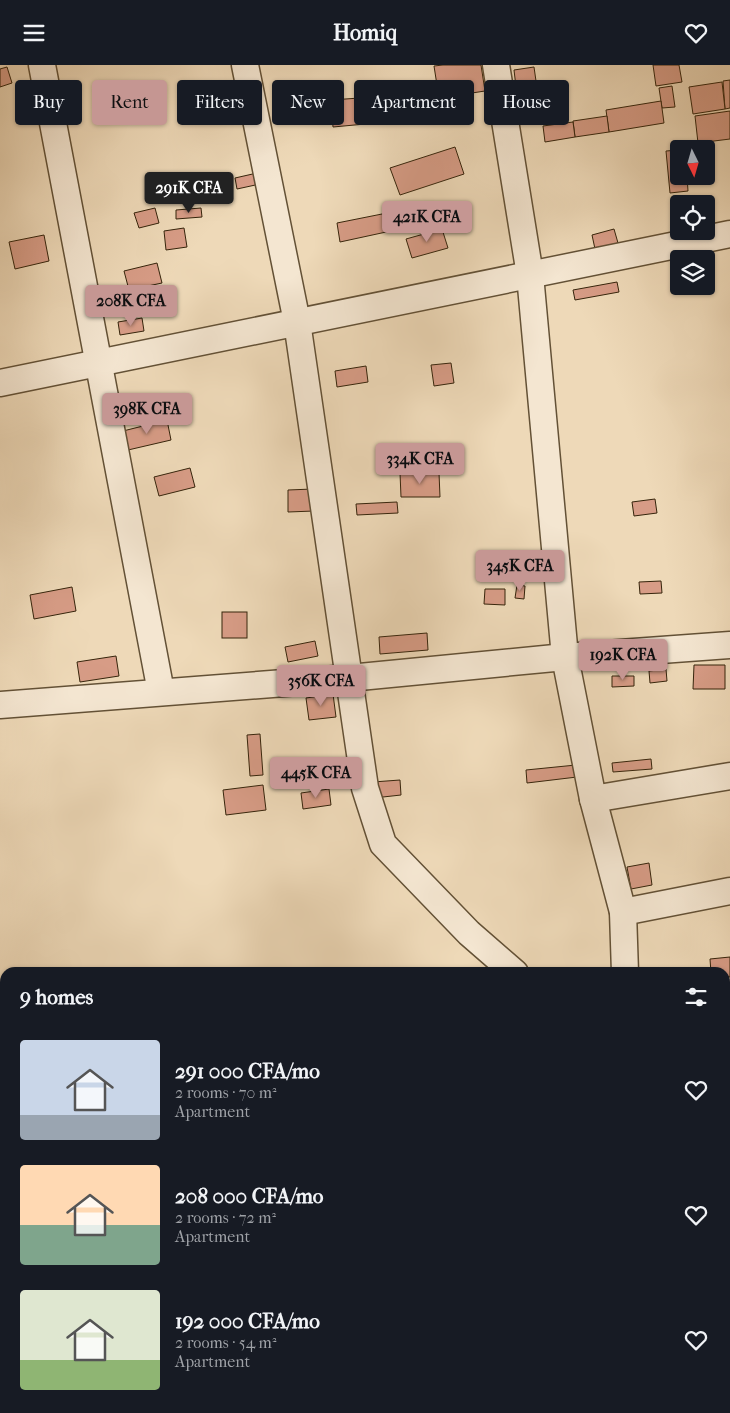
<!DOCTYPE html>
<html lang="en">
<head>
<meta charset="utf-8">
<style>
  :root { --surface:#171b24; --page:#20242c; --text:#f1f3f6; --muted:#9ea1a6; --accent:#c59692 }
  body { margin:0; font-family:"IM FELL French Canon",serif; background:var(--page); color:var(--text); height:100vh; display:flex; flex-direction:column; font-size:19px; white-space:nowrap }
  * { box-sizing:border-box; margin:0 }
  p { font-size:16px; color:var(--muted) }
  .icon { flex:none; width:28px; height:28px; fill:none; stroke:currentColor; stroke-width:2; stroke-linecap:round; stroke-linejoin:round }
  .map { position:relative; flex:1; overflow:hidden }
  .details { position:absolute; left:0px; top:902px; width:730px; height:446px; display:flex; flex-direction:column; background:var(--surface); border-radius:15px 15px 0 0; box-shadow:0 1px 4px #0004 }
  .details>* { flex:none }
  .banner { position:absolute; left:15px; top:15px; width:700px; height:45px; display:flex; gap:10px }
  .needle { width:32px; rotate:175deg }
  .buttons { position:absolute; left:670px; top:75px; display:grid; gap:10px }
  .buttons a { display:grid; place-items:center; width:45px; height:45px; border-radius:5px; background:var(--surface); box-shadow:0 1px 4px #0004; font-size:25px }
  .price { position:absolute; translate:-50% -42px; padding:0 11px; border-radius:5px; background:var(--accent); color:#111; font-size:16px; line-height:32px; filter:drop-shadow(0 1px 2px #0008) }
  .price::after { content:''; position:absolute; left:50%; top:30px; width:15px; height:11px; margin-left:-8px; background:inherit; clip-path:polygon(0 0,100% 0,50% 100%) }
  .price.selected { background:#222; color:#fff }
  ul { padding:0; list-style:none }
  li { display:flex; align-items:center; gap:15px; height:125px; padding:0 20px }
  li span { display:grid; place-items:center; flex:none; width:140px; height:100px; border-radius:5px; color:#555 }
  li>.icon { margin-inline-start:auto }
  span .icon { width:60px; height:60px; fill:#fffc; stroke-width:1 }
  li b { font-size:21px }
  h2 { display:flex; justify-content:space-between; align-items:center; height:60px; padding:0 20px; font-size:21px }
  .chip { padding:0 18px; border-radius:5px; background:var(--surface); box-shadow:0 1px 4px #0004; font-size:18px; line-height:45px }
  .chip.selected { background:var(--accent); color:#111 }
  header { display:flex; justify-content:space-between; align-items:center; height:65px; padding:0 20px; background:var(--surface); font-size:22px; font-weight:700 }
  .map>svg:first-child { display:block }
</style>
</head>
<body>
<header><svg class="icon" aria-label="menu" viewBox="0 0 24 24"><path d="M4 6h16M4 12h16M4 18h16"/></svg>Homiq<svg class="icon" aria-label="heart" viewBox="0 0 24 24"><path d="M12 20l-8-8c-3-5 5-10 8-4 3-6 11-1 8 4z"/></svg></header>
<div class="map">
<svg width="730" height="1348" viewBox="0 0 730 1348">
  <rect width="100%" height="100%" fill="#eed9b8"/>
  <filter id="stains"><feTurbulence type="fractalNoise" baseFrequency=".004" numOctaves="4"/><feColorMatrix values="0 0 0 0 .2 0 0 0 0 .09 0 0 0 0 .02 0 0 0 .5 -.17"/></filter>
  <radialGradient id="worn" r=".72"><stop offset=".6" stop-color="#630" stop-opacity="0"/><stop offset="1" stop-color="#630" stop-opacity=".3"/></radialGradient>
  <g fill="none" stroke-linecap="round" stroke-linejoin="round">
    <g stroke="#717e6c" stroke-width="7">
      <polyline points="725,1274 730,1271"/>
      <polyline points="561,1348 583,1344"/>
    </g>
  </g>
  <g fill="#d79c86" stroke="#35240b">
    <polygon points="443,0 481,0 485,26 439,33 434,1"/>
    <polygon points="653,0 679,0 682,17 656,21"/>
    <polygon points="7,2 12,18 0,22 0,4"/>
    <polygon points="534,2 540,44 519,47 514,5"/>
    <polygon points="730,15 730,43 725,44 723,16"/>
    <polygon points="722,17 725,44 693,49 689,22"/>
    <polygon points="672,21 675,42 662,43 659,23"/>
    <polygon points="374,32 376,58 333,62 331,35"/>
    <polygon points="661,36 664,58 609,67 606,45"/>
    <polygon points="730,46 730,74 698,78 695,51"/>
    <polygon points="607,51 609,67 575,72 573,56"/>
    <polygon points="573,57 575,72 545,77 543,61"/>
    <polygon points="455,82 464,109 400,130 390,103"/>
    <polygon points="679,85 679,111 687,111 688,126 670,128 666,86"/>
    <polygon points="257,108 260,119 237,124 235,113"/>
    <polygon points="155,143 159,158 139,163 134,148"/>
    <polygon points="201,143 202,152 176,154 176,145"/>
    <polygon points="397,146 400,164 340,177 337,158"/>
    <polygon points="184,163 187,182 166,185 164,166"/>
    <polygon points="442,164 448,183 412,193 406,174"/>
    <polygon points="614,164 618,178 595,184 592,170"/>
    <polygon points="44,170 49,196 15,204 9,177"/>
    <polygon points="157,198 162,218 129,225 124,206"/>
    <polygon points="617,217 619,227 575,235 573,225"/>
    <polygon points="142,253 144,266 120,270 118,257"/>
    <polygon points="451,298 454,318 434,321 431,300"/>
    <polygon points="366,301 368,317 337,322 335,306"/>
    <polygon points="167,355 171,375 128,385 123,366"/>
    <polygon points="190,403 195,422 159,431 154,412"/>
    <polygon points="400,408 439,408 440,432 401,432"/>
    <polygon points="313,424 314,446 288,447 288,425"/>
    <polygon points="655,434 657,448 634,451 632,437"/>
    <polygon points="397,437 398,448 357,450 356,439"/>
    <polygon points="661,516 662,528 640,529 639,517"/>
    <polygon points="517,520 525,521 524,534 515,533"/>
    <polygon points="72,522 76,546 34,554 30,530"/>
    <polygon points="485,524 505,524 505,540 484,539"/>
    <rect x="222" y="547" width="25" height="26"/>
    <polygon points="427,568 428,585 380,589 379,572"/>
    <polygon points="315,576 318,591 288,597 285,582"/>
    <polygon points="116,591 119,611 80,617 77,597"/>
    <polygon points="694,600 725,600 725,624 693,624"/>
    <polygon points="666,604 667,616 650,618 649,606"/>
    <polygon points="612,611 634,611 634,621 612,622"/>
    <polygon points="333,629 336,652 309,655 306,633"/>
    <polygon points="260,669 263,710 250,711 247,670"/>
    <polygon points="651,694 652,704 613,707 612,698"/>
    <polygon points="576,700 577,712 527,718 526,705"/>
    <polygon points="400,715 401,730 374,733 373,717"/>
    <polygon points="263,720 266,745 226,750 223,725"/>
    <polygon points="329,724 331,740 303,744 301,728"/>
    <polygon points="649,798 652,820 631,824 627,802"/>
    <polygon points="730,892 730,912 725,912 725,908 711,908 710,894"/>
  </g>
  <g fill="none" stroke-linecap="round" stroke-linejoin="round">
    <defs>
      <g id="minor">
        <polyline points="42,0 161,627"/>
        <polyline points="245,0 297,257 365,723 383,779 469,868 515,908"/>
        <polyline points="496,0 530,210 565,592 593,734 623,847 625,908"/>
        <polyline points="0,318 730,169"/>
        <polyline points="0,640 349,613 565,592 730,580"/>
        <polyline points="593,734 730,711"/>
        <polyline points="623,847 730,826"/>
        <polyline points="725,1207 730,1204"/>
        <polyline points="651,1348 653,1344"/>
      </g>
    </defs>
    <use href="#minor" stroke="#635136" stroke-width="29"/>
    <use href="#minor" stroke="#f4e6d1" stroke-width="26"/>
  </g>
  <rect width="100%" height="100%" filter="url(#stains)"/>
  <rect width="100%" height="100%" fill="url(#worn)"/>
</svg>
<div class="buttons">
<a><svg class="needle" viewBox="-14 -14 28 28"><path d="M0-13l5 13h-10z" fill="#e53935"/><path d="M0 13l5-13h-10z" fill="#9ea1a6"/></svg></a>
<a><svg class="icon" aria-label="locate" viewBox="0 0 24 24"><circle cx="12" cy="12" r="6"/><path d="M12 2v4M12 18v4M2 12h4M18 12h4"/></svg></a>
<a><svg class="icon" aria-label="layers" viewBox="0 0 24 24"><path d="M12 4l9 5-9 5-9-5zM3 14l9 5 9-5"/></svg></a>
</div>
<b class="price selected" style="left:189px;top:149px">291K CFA</b>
<b class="price" style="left:427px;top:178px">421K CFA</b>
<b class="price" style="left:131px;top:262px">208K CFA</b>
<b class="price" style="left:147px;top:370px">398K CFA</b>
<b class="price" style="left:420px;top:420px">334K CFA</b>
<b class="price" style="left:520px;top:527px">345K CFA</b>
<b class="price" style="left:623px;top:616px">192K CFA</b>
<b class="price" style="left:321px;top:642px">356K CFA</b>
<b class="price" style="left:316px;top:734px">445K CFA</b>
<div class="banner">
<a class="chip">Buy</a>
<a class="chip selected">Rent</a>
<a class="chip">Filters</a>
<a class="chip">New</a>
<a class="chip">Apartment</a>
<a class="chip">House</a>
</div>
<section class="details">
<h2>9 homes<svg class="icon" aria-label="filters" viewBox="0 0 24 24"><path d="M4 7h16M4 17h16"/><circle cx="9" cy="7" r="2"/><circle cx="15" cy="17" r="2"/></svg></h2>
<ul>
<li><span style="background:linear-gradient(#c9d6e8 75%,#9aa5b1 0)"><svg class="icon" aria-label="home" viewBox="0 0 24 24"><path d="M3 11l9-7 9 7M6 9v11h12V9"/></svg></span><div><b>291 000 CFA/mo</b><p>2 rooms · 70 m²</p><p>Apartment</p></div><svg class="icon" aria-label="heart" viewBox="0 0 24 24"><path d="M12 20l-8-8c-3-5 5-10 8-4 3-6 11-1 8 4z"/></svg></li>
<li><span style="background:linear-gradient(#ffd9b3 60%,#7fa58c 0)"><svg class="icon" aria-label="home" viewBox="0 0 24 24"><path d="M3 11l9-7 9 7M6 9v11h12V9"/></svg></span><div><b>208 000 CFA/mo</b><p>2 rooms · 72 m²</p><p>Apartment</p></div><svg class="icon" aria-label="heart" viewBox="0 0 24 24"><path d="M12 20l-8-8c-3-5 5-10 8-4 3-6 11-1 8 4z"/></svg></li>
<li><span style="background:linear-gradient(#dfe7d0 70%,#8fb573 0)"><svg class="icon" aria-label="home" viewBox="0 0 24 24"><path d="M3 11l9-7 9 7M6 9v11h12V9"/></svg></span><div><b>192 000 CFA/mo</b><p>2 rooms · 54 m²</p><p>Apartment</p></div><svg class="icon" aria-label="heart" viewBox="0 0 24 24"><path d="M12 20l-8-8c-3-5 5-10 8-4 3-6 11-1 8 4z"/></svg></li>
</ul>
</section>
</div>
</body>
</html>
